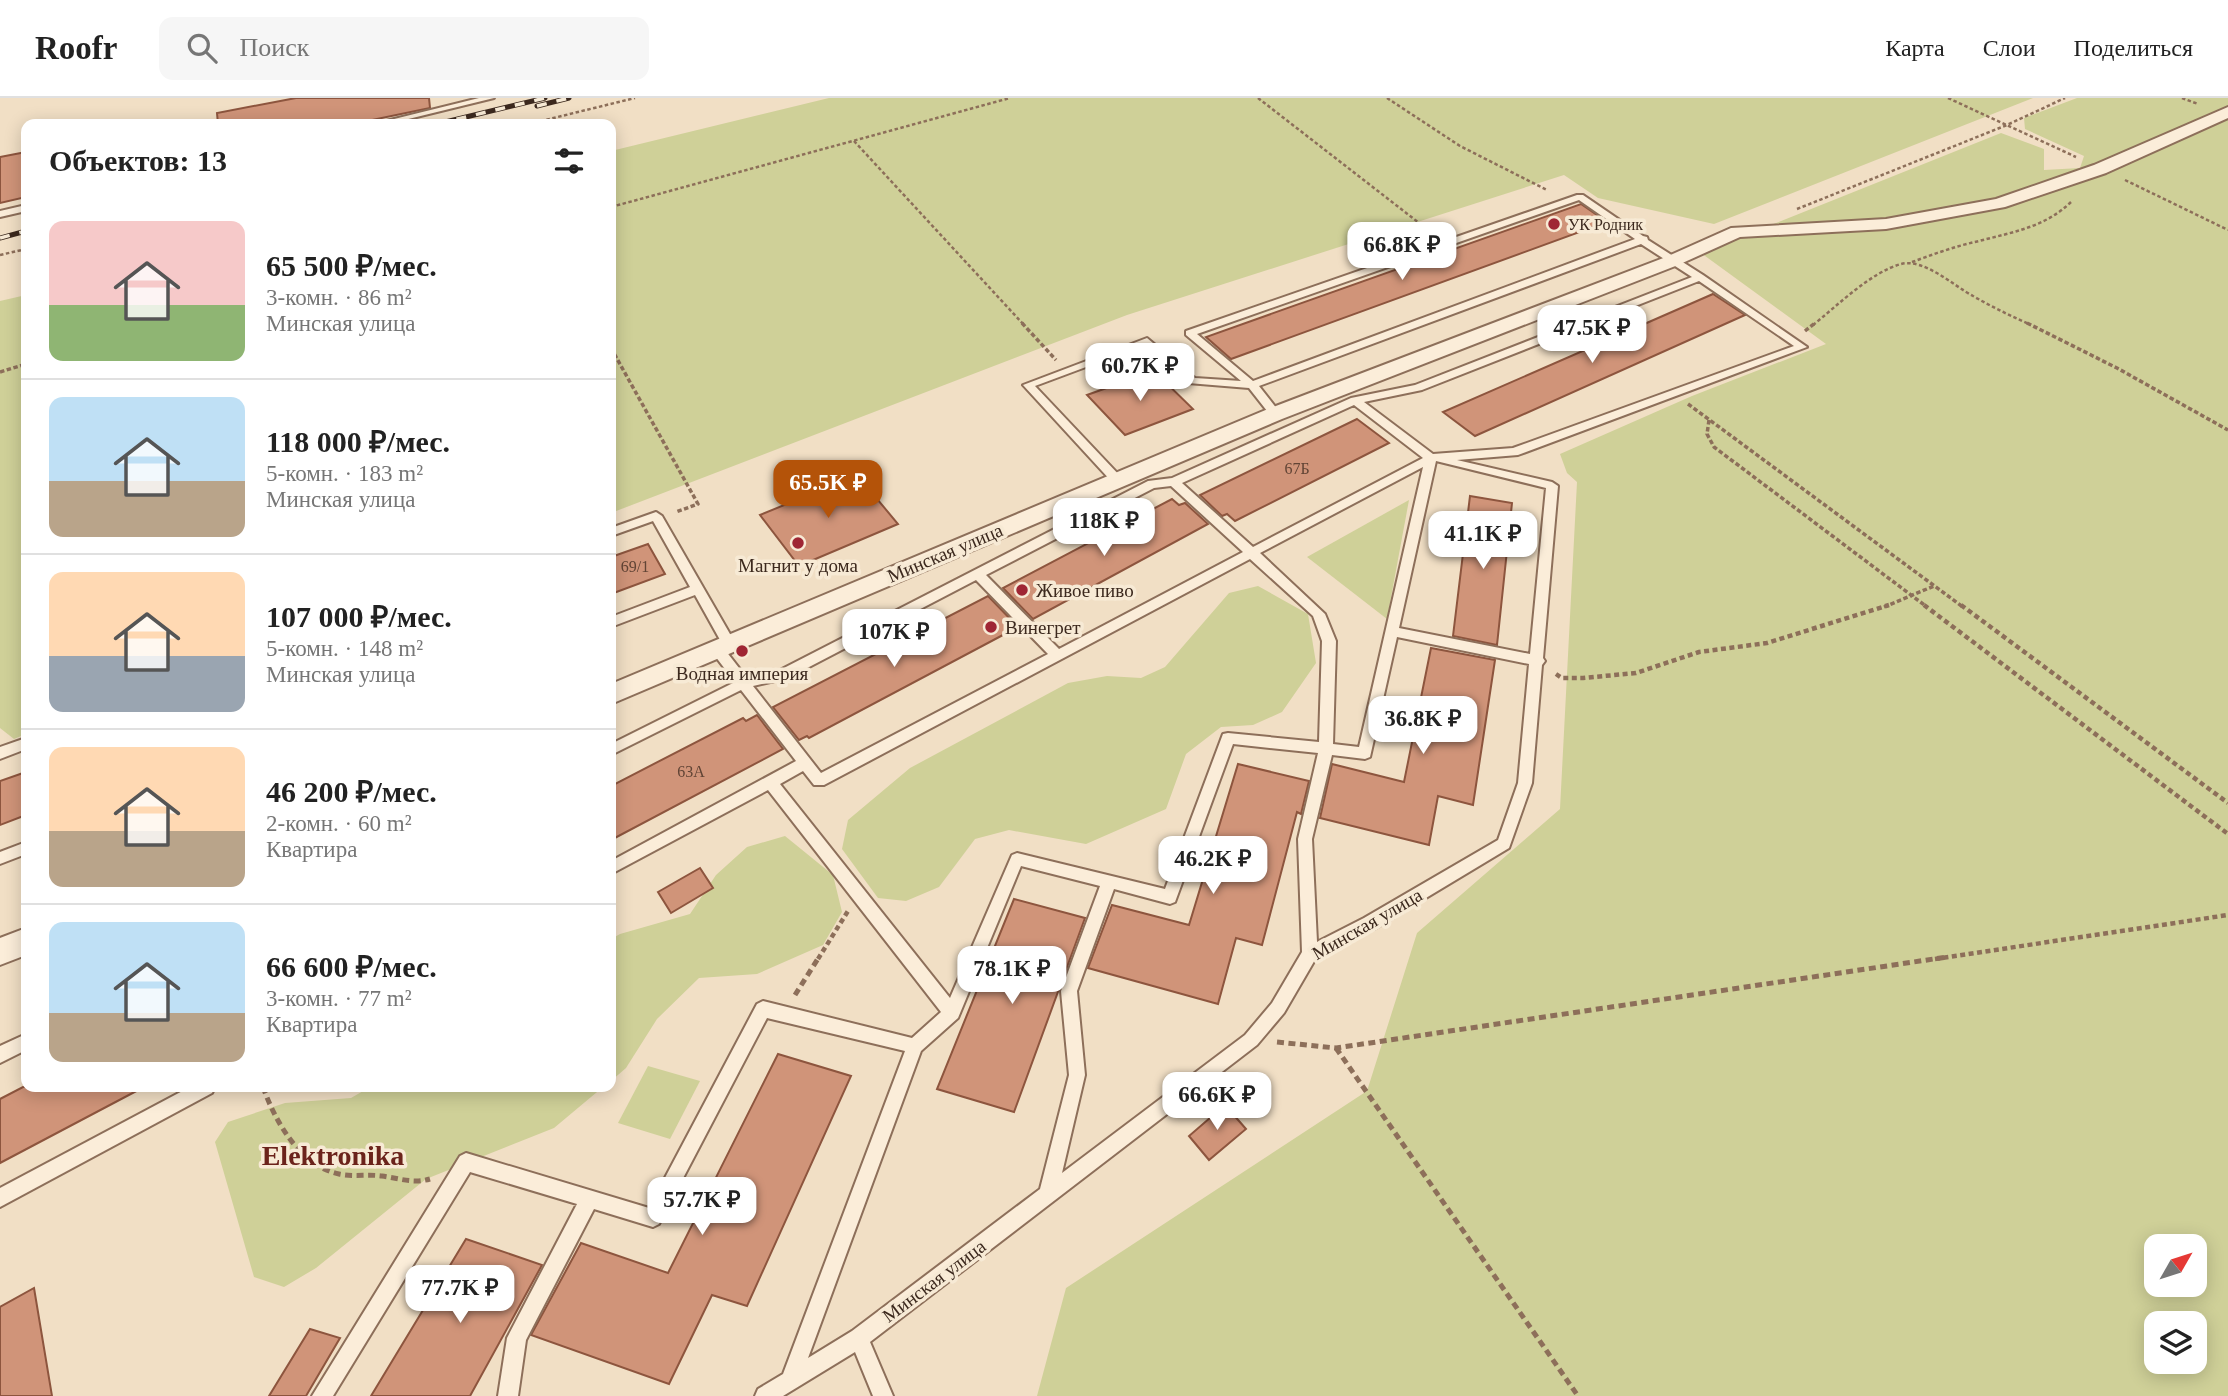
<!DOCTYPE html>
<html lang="ru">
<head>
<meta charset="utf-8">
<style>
  :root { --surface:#fff; --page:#f6f6f6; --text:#222; --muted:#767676; --line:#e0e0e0; --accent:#b45309 }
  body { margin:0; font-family:"Times New Roman",serif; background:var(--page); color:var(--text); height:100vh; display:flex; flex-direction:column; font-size:26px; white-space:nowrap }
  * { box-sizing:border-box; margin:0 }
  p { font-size:23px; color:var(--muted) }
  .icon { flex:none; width:38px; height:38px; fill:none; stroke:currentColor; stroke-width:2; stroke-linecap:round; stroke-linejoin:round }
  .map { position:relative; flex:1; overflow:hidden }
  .details { position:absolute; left:21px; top:21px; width:595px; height:973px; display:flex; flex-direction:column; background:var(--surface); border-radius:14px; box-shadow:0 4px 18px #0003 }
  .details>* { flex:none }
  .needle { width:46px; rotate:51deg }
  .buttons { position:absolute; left:2144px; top:1136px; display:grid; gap:14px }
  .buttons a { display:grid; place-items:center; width:63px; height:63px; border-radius:14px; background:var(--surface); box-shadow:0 4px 18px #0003; font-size:35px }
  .price { position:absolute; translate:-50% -60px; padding:0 16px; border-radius:14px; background:#fff; color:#222; font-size:23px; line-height:46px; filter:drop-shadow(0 2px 4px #0008) }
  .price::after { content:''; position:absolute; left:50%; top:42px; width:21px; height:16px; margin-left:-10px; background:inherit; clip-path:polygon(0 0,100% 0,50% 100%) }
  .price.on { background:var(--accent); color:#fff }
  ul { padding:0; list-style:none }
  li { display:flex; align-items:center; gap:21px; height:175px; padding:0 28px }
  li+li { border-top:2px solid var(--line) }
  li span { display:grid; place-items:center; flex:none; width:196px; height:140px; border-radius:14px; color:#555 }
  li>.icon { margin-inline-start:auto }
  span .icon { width:84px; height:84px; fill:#fffc; stroke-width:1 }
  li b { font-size:30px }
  h2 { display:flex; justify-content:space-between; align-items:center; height:84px; padding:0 28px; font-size:30px }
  header { display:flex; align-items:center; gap:42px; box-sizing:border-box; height:98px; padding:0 35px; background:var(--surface); border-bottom:2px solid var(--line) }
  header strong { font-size:33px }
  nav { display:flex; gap:38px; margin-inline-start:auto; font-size:24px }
  .search { width:490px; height:63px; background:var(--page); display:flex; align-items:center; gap:18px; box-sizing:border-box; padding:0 24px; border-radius:14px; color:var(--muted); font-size:26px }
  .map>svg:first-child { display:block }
</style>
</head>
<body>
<header>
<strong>Roofr</strong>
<div class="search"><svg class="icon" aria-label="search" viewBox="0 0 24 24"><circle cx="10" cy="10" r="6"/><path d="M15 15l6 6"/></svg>Поиск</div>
<nav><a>Карта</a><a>Слои</a><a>Поделиться</a></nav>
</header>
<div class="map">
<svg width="2228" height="1298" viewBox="0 0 2228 1298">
  <rect width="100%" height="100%" fill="#f1dfc5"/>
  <g fill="#cfd098" fill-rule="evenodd">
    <polygon points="829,0 2033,0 1714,126 1598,100 1564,77 1127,217 611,415 611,53"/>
    <path d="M2077 0H2228V1298H1037L1066 1190 1367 993 1417 835 1560 711 1577 384 1567 375 1560 356 1692 298 1826 246 1701 155 2001 35 2044 51V72L2080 70 2084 58 2025 31 2024 20ZM2156 1148H2194V1186H2156ZM2156 1225H2194V1264H2156Z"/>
    <polygon points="26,197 26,636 14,641 0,630 0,203"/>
    <polygon points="1409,402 1387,521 1307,459"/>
    <polygon points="1258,488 1308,516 1316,565 1282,614 1253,627 1221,629 1186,656 1166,711 1086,746 1009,732 975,741 939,789 906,803 878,800 842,751 848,722 910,670 1068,585 1107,578 1141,580 1165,569 1229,495"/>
    <polygon points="785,738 833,777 842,814 823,847 757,876 699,880 657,921 626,970 611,983 611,841 620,836 690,816 716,777 747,749"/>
    <polygon points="648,968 700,983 670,1041 618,1025"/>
    <polygon points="370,989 603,989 554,1030 426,1081 316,1170 284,1189 254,1179 215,1044 228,1024 285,1005 351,1000"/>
  </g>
  <g fill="#d09479" stroke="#8d553e" stroke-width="2">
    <polygon points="296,0 429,0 430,10 353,26 218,26 217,15"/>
    <polygon points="26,54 26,99 0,105 0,59"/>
    <polygon points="1581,106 1607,124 1231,261 1206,239"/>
    <polygon points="1713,196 1745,217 1475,338 1443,314"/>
    <polygon points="1154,273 1193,311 1125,337 1087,297"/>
    <polygon points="1357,321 1389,345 1235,423 1227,416 1222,418 1200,397"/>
    <polygon points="857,377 898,426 799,468 760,417"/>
    <polygon points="1470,398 1512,405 1497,547 1453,538"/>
    <polygon points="1172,401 1179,407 1185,405 1208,426 1033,521 1003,490"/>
    <polygon points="648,446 665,476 611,496 611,459"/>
    <polygon points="988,498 1018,529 809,640 807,638 799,642 773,609"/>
    <polygon points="1431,550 1495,562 1473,707 1438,698 1429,747 1320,720 1332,666 1404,684"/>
    <polygon points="757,617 783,651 611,742 611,688 743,620 746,623"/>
    <polygon points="1238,666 1309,683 1301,716 1297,714 1262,847 1236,840 1218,906 1088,870 1112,807 1189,827"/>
    <polygon points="26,674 26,717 0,727 0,683"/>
    <polygon points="700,770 713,790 671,815 658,794"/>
    <polygon points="1014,801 1085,820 1014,1014 937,991"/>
    <polygon points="778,956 851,978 747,1208 712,1197 669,1286 531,1237 581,1145 668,1175"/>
    <polygon points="23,989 144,989 0,1065 0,1001"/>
    <polygon points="1225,1007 1246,1031 1209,1062 1189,1038"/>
    <polygon points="466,1141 542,1167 470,1298 371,1298"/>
    <polygon points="34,1190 52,1298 0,1298 0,1209"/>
    <polygon points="310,1231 340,1240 306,1298 269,1298"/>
  </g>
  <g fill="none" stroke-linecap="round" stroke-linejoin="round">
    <defs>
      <g id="service">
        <polygon points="479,0 494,0 388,26 374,26"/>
        <path d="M1577 97H1583L1643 138 1647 139 1648 142 1703 177 1807 249 1518 357 1457 362 1552 384 1558 388 1543 560 1545 563 1542 567 1532 685 1509 750 1376 830 1316 860 1284 915 1257 947 870 1244 893 1298H873L855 1254 783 1298H755L758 1291 783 1276 905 953 767 920 659 1126 653 1129 594 1111 526 1242 518 1298H498L507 1240 577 1106 470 1074 333 1298H312L460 1058 466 1055 649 1110 757 906 763 903 912 940 941 914 768 692 611 776V763L796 663 741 592 611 657V646L735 584 712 554 710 551 712 548H722L746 579 780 572 1148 383 1172 380 1351 300 1415 287 1692 179 1641 146 1259 288 1281 316 1275 319 1271 318 1249 290 1188 285 1145 247 1035 288 1121 379V385H1113L1023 287 1147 240 1195 280 1241 283 1186 237V233ZM1579 102 1635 141 1253 283 1197 236ZM1699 183 1794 248 1513 350 1433 356 1364 304 1422 292ZM1354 307 1423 360 1253 449 1182 385ZM1436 363 1546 390 1530 556 1399 530ZM1423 369 1359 649 1333 646 1336 543 1325 516 1260 455ZM1171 388 1243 454 1059 551 986 477 1154 390ZM1250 461 1313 518 1322 543 1319 644 1228 635 1223 636 1165 791 1017 755 1012 757 950 900 780 686 803 673 814 687H824ZM976 482 1048 556 821 675 753 588 788 580ZM1397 539 1529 566 1518 685 1498 742 1364 820 1317 844 1312 741 1332 657 1365 661 1370 659ZM1233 646 1318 655 1298 741 1302 854 1272 905 1245 937 1062 1075 1085 977 1077 893 1114 791 1170 806 1175 804ZM1021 768 1100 788 1061 893 1069 977 1040 1091 852 1233 808 1260 921 953 958 920Z"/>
        <polygon points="26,107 26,113 0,119 0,113"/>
        <polygon points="656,414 662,418 734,543 736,546 734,549 724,549 695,497 611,529 611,519 690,489 653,423 611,438 611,430"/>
        <polygon points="26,640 26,651 0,661 0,649"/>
        <polygon points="26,744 26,756 0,766 0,754"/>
        <polygon points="26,936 26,952 0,965 0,948"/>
        <polygon points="190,989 215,989 212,995 0,1109 0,1090"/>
      </g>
      <g id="minor">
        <polygon points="2228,9 2228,20 2106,75 2005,109 1886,131 1740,139 1678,167 1282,321 611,606 611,586 1268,311 1666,159 1731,130 1886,121 1996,101 2094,67"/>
        <polygon points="26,830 26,857 0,867 0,840"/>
      </g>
    </defs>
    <use href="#service" stroke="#8d6f5a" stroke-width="4"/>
    <use href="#minor" stroke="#8d6f5a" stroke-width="4"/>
    <g stroke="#8d6f5a" stroke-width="2.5" stroke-dasharray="3.5 2.5" stroke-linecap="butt">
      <polyline points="1258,0 1432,135"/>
      <polyline points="1387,0 1460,48 1547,92"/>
      <polyline points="1948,0 2076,59"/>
      <polyline points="2182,0 2198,6"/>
      <polyline points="529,26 635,0"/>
      <polyline points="854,43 1024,227"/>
      <polyline points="2125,82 2228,132"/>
      <polyline points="611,109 1010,0"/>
      <polyline points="1797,111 2007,27 2065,0"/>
      <polyline points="0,157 26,151"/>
      <path d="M1912 164C1934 156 1956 148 1979 143 2013 134 2046 129 2072 103"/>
      <path d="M1813 227C1837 208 1871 174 1901 166 1924 160 1954 188 1973 198 1992 209 2011 218 2031 227"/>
    </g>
    <g stroke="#8d6f5a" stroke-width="3.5" stroke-dasharray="4.5 2.5" stroke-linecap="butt">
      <polyline points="1022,225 1056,262"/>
      <polyline points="2027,225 2117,270 2228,332"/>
      <polyline points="1805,233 1815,225"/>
      <polyline points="611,250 698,406 676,414"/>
      <polyline points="0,274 26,266"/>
      <polyline points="1688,306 1963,509"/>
      <polyline points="1709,322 1707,336 1714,349 1927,509"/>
      <polyline points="1884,509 1934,488"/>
    </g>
    <g stroke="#8d6f5a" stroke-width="4.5" stroke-dasharray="5 3.5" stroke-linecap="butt">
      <polyline points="1924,507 2228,736"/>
      <polyline points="1961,507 2228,705"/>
      <polyline points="1556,576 1562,580 1583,580 1636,575 1699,554 1767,545 1889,507"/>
      <polyline points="818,861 848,813"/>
      <polyline points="1935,861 2228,817"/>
    </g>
    <g stroke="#8d6f5a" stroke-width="5" stroke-dasharray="7 4.5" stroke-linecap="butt">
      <polyline points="795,897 819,859"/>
      <polyline points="1277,944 1336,950 1947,859"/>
      <polyline points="1336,950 1578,1298"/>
      <path d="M263 989C275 1023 300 1068 339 1076 353 1079 368 1076 382 1078 398 1080 413 1086 430 1081"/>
    </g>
    <use href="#service" fill="#fbedd9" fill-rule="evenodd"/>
    <use href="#minor" fill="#fbedd9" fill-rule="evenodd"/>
    <defs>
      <g id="rail">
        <polyline points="537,8 569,0"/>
        <polyline points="437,26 545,0"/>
        <polyline points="0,140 26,133"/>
      </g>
    </defs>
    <use href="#rail" stroke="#3c291e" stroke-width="5"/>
    <use href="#rail" stroke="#f7ead5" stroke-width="3.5" stroke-dasharray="10" stroke-linecap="butt"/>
  </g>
  <g fill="#9f2634" stroke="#f7ead5" stroke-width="2.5">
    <circle cx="1554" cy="126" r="7"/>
    <circle cx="798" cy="445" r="7"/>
    <circle cx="1022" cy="492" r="7"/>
    <circle cx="991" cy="529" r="7"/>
    <circle cx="742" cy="553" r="7"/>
  </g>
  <g text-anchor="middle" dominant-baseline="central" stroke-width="7" stroke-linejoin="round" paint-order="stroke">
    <g font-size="16" fill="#3c291e" stroke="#f7ead5" text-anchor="start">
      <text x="1568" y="126">УК Родник</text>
    </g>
    <g font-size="16" fill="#614435">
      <text x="1297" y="370">67Б</text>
      <text x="635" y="468">69/1</text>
      <text x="691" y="673">63А</text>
    </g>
    <g font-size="19" fill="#3c291e" stroke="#f7ead5">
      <text transform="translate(945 455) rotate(-23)">Минская улица</text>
      <text transform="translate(1367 826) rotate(-30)">Минская улица</text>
      <text transform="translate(934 1183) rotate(-37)">Минская улица</text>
    </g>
    <g font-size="19" fill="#3c291e" stroke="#f7ead5">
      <text x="798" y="467">Магнит у дома</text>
      <text x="1036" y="492" text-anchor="start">Живое пиво</text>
      <text x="1005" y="529" text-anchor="start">Винегрет</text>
      <text x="742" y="575">Водная империя</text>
    </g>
    <g font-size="28" font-weight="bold" fill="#6b231b" stroke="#f7ead5">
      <text x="333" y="1057">Elektronika</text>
    </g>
  </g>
</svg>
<div class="buttons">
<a><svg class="needle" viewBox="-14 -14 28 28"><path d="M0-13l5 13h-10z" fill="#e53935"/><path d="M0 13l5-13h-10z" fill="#767676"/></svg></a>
<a><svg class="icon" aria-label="layers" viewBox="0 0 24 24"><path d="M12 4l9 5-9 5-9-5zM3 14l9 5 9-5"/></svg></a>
</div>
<b class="price" style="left:1402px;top:184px">66.8K ₽</b>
<b class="price" style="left:1592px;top:267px">47.5K ₽</b>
<b class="price" style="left:1140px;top:305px">60.7K ₽</b>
<b class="price on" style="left:828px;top:422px">65.5K ₽</b>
<b class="price" style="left:1104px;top:460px">118K ₽</b>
<b class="price" style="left:1483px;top:473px">41.1K ₽</b>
<b class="price" style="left:894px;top:571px">107K ₽</b>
<b class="price" style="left:1423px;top:658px">36.8K ₽</b>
<b class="price" style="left:1213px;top:798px">46.2K ₽</b>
<b class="price" style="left:1012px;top:908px">78.1K ₽</b>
<b class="price" style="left:1217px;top:1034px">66.6K ₽</b>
<b class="price" style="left:702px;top:1139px">57.7K ₽</b>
<b class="price" style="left:460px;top:1227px">77.7K ₽</b>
<section class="details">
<h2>Объектов: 13<svg class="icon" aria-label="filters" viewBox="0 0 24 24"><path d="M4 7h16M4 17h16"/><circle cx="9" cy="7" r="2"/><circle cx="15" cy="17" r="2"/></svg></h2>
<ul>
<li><span style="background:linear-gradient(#f6c9c9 60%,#8fb573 0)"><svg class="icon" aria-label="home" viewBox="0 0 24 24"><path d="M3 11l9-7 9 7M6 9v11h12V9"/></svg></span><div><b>65 500 ₽/мес.</b><p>3-комн. · 86 m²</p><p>Минская улица</p></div></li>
<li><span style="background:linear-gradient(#bfe0f5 60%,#b9a48a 0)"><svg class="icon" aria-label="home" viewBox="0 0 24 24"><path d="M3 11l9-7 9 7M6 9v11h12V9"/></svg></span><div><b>118 000 ₽/мес.</b><p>5-комн. · 183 m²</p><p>Минская улица</p></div></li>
<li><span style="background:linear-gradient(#ffd9b3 60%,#9aa5b1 0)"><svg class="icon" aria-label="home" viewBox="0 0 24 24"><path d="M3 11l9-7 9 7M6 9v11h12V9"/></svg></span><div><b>107 000 ₽/мес.</b><p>5-комн. · 148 m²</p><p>Минская улица</p></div></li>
<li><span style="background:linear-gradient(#ffd9b3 60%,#b9a48a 0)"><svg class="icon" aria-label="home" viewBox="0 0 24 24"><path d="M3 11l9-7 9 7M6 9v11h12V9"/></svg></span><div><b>46 200 ₽/мес.</b><p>2-комн. · 60 m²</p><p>Квартира</p></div></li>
<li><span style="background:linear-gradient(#bfe0f5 65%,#b9a48a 0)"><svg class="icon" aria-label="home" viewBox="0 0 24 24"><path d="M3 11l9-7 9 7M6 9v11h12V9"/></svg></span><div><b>66 600 ₽/мес.</b><p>3-комн. · 77 m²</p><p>Квартира</p></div></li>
</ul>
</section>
</div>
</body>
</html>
